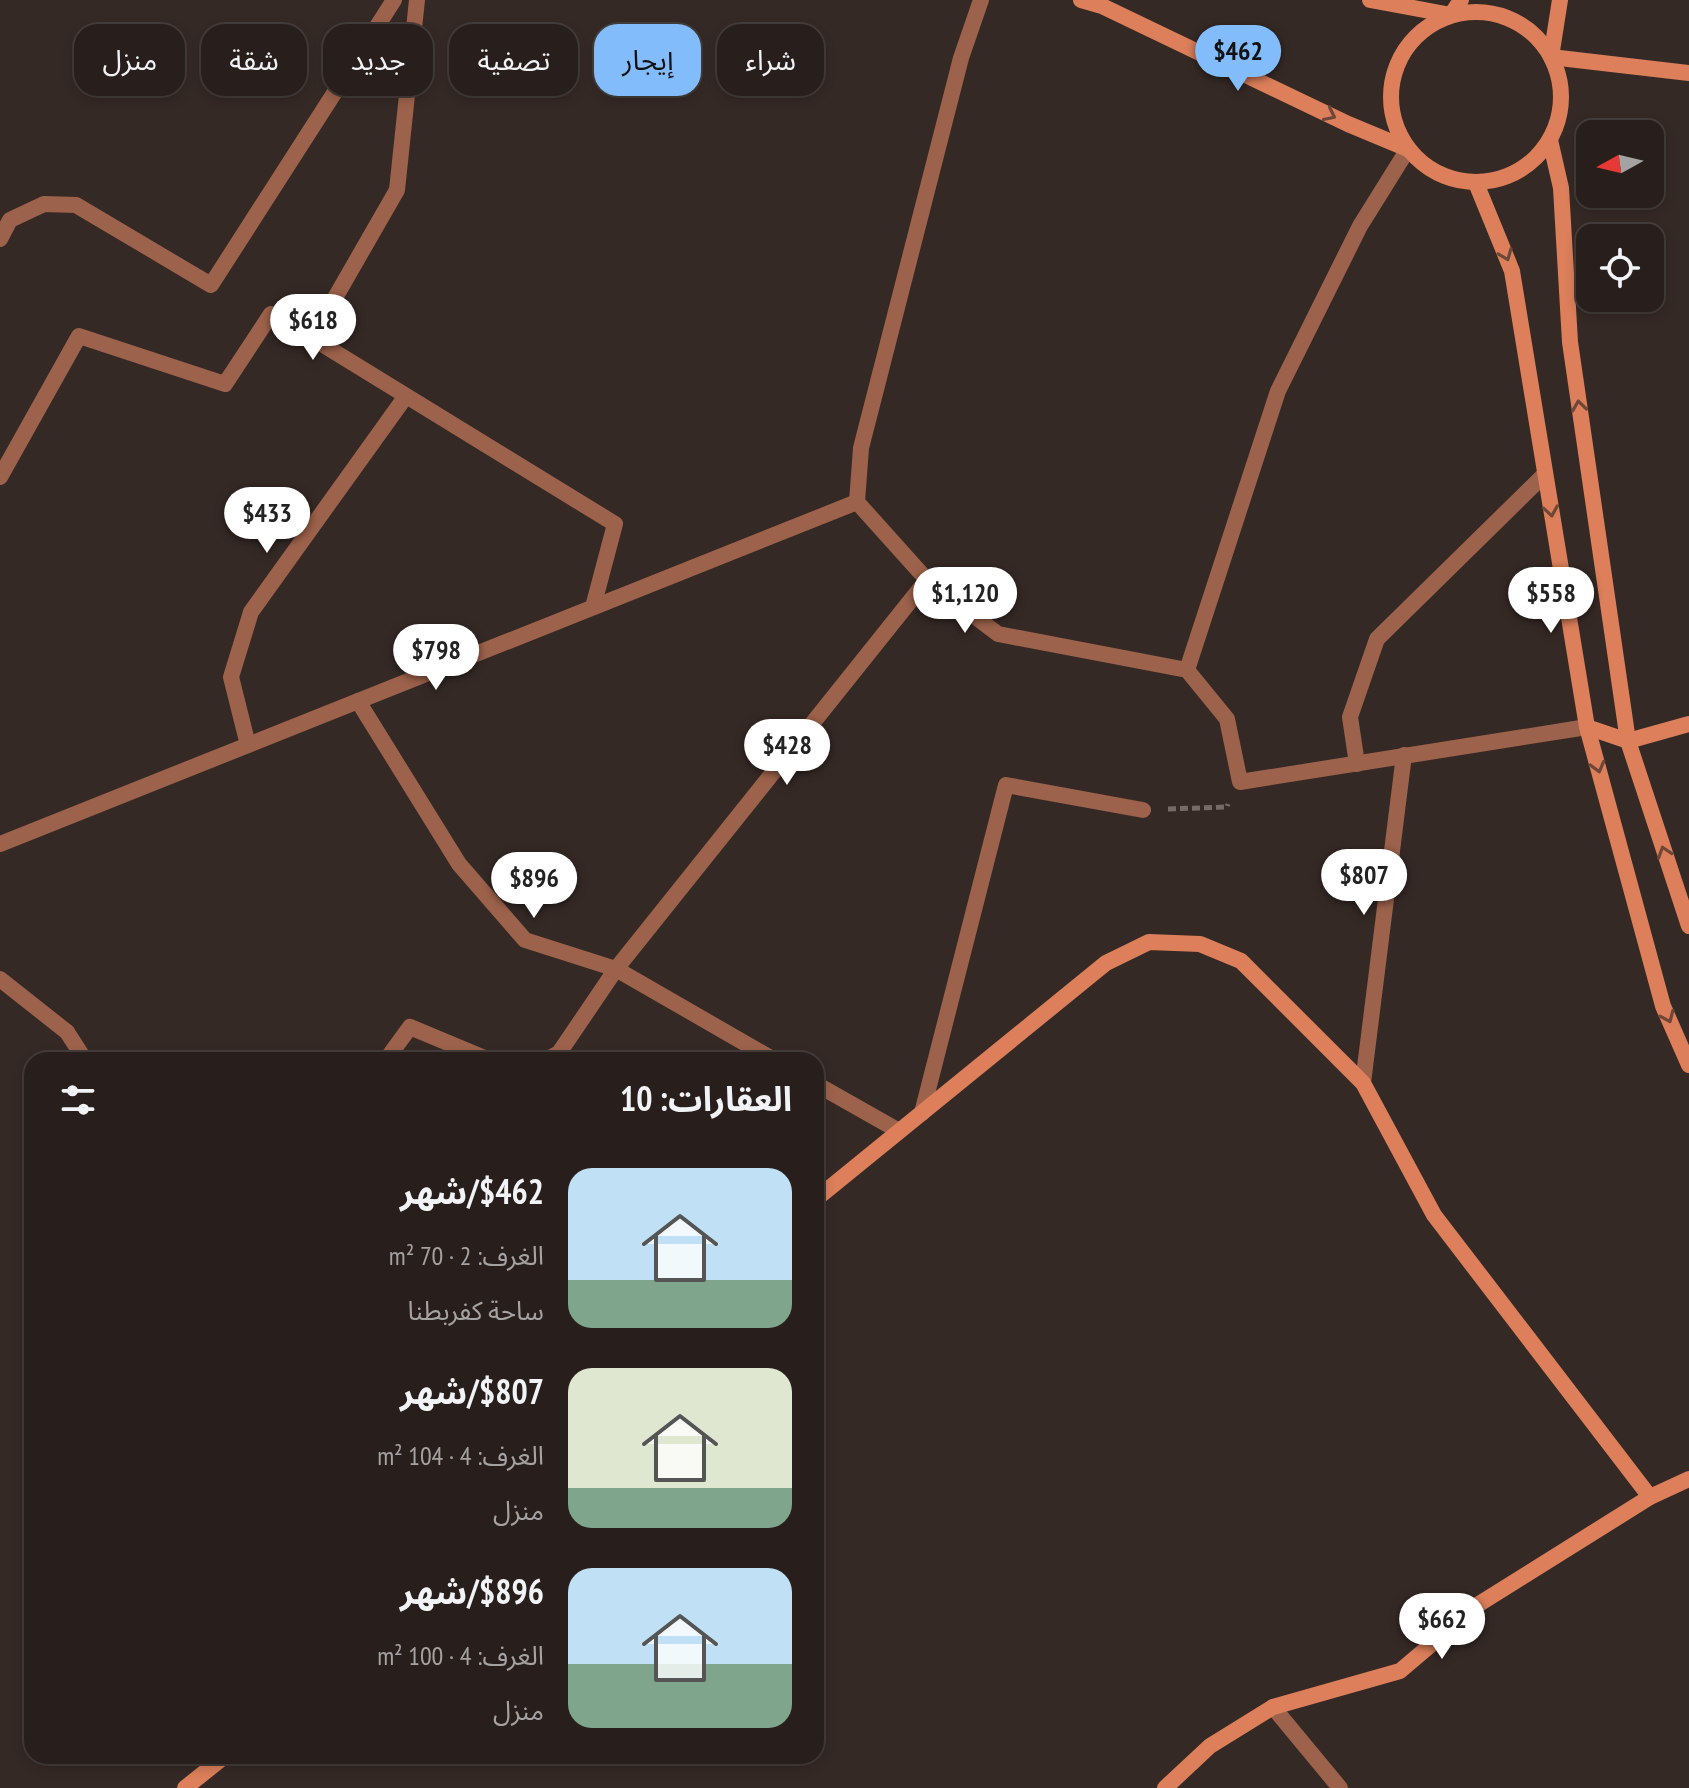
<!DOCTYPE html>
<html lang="ar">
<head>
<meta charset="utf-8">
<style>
  :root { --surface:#281f1c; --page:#302725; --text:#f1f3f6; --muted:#a5a2a3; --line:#443d3b; --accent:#83bcfb }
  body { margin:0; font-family:"PT Sans Narrow","Noto Sans Arabic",sans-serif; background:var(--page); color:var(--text); direction:rtl; height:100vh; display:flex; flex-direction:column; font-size:30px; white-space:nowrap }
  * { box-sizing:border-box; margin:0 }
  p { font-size:26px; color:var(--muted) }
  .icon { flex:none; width:44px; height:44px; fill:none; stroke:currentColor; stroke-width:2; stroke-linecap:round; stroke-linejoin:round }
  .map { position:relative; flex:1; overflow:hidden; direction:ltr }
  .side { position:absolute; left:24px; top:1052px; width:800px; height:712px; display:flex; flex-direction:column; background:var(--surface); border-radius:24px; box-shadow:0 4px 12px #0003,0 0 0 2px var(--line); direction:rtl }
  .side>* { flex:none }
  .top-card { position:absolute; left:24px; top:24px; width:800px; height:72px; direction:rtl; display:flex; gap:16px }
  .needle { width:52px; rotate:262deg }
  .tools { position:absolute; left:1576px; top:120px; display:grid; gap:16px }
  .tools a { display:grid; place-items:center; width:88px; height:88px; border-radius:16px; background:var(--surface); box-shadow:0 4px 12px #0003,0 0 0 2px var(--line); font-size:40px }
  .price { position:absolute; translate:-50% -68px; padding:0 18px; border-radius:28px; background:#fff; color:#222; font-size:26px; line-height:52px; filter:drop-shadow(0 2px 4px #0008) }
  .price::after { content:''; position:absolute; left:50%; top:48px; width:24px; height:18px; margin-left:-12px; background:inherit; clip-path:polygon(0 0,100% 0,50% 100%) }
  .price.current { background:var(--accent); color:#111 }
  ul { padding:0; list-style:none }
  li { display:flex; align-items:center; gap:24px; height:200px; padding:0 32px }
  li span { display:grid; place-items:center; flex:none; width:224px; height:160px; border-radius:24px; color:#555 }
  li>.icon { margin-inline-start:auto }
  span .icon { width:96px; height:96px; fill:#fffc; stroke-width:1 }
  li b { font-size:34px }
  h2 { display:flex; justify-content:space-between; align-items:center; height:96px; padding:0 32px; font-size:34px }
  .chip { padding:0 28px; border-radius:24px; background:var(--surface); box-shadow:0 4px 12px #0003,0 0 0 2px var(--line); font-size:28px; line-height:72px }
  .chip.current { background:var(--accent); color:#111 }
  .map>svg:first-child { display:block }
</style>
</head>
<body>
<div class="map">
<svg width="1689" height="1788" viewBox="0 0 1689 1788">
  <rect width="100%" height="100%" fill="#352925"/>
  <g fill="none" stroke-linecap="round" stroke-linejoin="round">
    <polyline stroke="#756b67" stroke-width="5" stroke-dasharray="8 4" stroke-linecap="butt" points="1168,809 1227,807 1228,804"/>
    <g stroke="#9d624b" stroke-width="16">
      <polyline points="0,239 10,220 44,204 76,205 211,285 394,0"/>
      <polyline points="0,477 79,336 225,384 271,314 312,338"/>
      <polyline points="1187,670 1278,391 1360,226 1408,149"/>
      <polyline points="1357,764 1350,717 1377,639 1545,474"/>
      <polyline points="0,979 67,1032"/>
      <polyline points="386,1060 410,1027 489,1060"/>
      <polyline points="546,1060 559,1053 616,969"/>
      <polyline points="922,1113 1006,785 1143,810"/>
    </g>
    <g stroke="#9d624b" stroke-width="16">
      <polyline points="417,0 397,190 312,338 615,524 593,607"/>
      <polyline points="981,0 961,58 861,448 857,502 927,580 998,634 1187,670 1227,719 1240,782 1587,727"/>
      <polyline points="358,701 459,864 525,940 616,969 774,1060"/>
      <polyline points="248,745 231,677 251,612 406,396"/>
      <polyline points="0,844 857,502"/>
      <polyline points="616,969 927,580"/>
      <polyline points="67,1032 85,1060"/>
      <polyline points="1363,1083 1404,755"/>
      <polyline points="816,1084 899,1131"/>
      <polyline points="1273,1707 1340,1788"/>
    </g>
    <g stroke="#dc7f5a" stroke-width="16">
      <polyline points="1081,0 1102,6 1348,124 1408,149"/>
      <polyline points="1370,0 1451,15 1461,0"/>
      <polyline points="1560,0 1551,57 1689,73"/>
      <circle cx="1476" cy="97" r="85"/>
      <polyline points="1550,140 1561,188 1570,342 1628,741 1689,926"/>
      <polyline points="1476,183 1512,271 1587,727 1663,1006 1689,1065"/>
      <polyline points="1587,727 1628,741 1689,724"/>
      <polyline points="816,1199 1106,963 1149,942 1200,944 1241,961 1363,1083 1434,1215 1650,1497"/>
      <polyline points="185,1788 225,1756"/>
      <polyline points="1165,1788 1210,1746 1273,1707 1400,1671 1479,1604 1650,1497 1689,1479"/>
    </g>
  </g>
  <defs><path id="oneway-chevron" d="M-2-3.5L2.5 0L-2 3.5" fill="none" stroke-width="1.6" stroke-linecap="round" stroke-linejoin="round" transform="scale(2)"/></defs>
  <g stroke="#6f4738">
    <use href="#oneway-chevron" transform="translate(1330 115) rotate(26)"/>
    <use href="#oneway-chevron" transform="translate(1506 255) rotate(68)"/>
    <use href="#oneway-chevron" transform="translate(1579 406) rotate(-98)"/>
    <use href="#oneway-chevron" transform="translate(1551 511) rotate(81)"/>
    <use href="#oneway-chevron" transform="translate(1598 767) rotate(75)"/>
    <use href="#oneway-chevron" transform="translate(1664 852) rotate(-108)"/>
    <use href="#oneway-chevron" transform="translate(1668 1017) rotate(67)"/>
  </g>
</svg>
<div class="tools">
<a><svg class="needle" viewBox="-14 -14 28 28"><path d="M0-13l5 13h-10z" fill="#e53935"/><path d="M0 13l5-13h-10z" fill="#a5a2a3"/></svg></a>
<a><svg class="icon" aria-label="locate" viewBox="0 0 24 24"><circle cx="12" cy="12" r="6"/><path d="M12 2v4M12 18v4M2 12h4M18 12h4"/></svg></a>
</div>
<b class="price current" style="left:1238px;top:93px">$462</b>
<b class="price" style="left:313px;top:362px">$618</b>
<b class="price" style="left:267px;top:555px">$433</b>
<b class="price" style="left:965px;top:635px">$1,120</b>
<b class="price" style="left:1551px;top:635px">$558</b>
<b class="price" style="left:436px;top:692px">$798</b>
<b class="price" style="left:787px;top:787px">$428</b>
<b class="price" style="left:1364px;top:917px">$807</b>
<b class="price" style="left:534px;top:920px">$896</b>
<b class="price" style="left:1442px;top:1661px">$662</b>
<div class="top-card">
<a class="chip">شراء</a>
<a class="chip current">إيجار</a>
<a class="chip">تصفية</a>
<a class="chip">جديد</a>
<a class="chip">شقة</a>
<a class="chip">منزل</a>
</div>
<section class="side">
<h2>العقارات: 10<svg class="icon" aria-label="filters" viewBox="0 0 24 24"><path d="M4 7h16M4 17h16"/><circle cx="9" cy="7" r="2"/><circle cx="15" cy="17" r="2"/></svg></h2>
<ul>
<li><span style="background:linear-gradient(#bfe0f5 70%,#7fa58c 0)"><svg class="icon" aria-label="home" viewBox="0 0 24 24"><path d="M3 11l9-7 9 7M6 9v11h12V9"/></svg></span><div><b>$462/شهر</b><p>الغرف: 2 · 70 m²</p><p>ساحة كفربطنا</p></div></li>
<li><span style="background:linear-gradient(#dfe7d0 75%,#7fa58c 0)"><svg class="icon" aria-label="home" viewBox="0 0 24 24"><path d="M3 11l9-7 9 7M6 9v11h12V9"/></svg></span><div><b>$807/شهر</b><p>الغرف: 4 · 104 m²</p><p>منزل</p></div></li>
<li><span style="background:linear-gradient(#bfe0f5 60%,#7fa58c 0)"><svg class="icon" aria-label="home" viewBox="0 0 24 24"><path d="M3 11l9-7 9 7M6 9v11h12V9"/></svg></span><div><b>$896/شهر</b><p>الغرف: 4 · 100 m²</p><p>منزل</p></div></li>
</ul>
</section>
</div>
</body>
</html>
